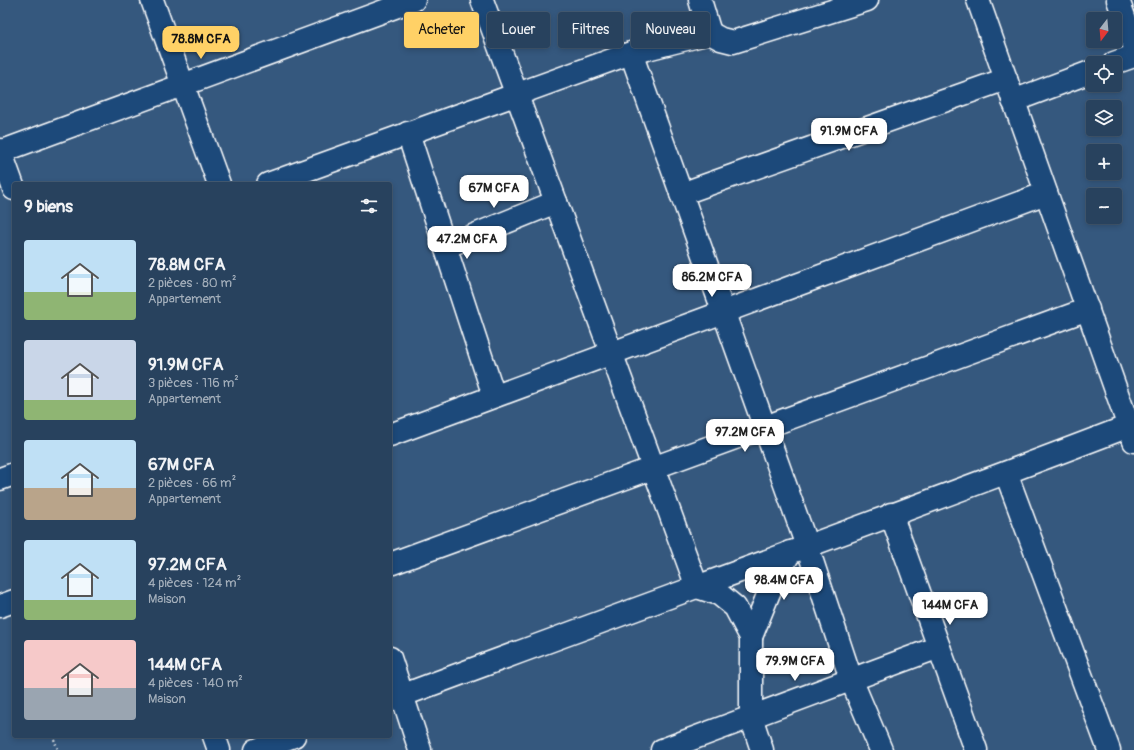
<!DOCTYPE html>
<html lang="fr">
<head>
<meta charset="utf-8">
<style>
  :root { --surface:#28425e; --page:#304964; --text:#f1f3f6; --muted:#a5b0bc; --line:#445b73; --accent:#ffd166 }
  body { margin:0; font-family:Pangolin,sans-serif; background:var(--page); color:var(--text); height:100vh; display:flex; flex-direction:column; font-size:15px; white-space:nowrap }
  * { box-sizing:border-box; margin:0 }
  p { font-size:13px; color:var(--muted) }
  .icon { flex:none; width:22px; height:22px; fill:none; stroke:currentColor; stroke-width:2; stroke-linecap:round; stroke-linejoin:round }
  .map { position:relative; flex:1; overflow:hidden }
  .details { position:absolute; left:12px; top:182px; width:380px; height:556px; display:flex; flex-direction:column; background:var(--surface); border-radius:4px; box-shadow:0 2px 6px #0003,0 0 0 1px var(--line) }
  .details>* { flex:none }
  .hud { position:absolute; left:404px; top:12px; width:380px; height:36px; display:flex; gap:8px }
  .needle { width:26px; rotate:196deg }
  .fabs { position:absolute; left:1086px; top:12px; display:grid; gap:8px }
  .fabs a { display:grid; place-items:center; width:36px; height:36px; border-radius:4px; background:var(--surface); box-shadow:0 2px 6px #0003,0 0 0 1px var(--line); font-size:20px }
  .price { position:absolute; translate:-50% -34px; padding:0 9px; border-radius:8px; background:#fff; color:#222; font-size:13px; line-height:26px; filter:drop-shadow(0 1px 2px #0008) }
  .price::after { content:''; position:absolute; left:50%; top:24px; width:12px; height:9px; margin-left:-6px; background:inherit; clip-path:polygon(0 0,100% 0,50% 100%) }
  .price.current { background:var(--accent); color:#111 }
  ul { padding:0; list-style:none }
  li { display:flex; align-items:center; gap:12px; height:100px; padding:0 12px }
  li span { display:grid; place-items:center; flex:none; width:112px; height:80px; border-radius:4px; color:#555 }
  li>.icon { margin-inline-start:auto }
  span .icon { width:48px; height:48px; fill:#fffc; stroke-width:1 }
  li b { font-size:17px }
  h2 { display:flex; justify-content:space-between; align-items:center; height:48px; padding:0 12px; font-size:17px }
  .tag { padding:0 14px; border-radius:4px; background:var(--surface); box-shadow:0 2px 6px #0003,0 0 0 1px var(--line); font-size:14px; line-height:36px }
  .tag.current { background:var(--accent); color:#111 }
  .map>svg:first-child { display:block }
</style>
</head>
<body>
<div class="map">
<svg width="1134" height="750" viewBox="0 0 1134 750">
  <rect width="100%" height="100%" fill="#35587e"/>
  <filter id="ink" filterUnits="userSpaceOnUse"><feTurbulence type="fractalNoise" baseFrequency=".025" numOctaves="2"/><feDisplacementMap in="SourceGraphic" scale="8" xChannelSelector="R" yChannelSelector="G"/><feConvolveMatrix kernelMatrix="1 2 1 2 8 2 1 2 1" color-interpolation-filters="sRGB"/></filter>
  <g filter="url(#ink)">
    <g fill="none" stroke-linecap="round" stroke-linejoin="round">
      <defs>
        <g id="minor">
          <polyline points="152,0 219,184"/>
          <polyline points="482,0 697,587 719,594 735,607 751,637 751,717 762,750"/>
          <polyline points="700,0 710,33"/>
          <polyline points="978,0 1134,441"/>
          <polyline points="1118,0 1134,45"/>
          <polyline points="631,53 807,546 851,679 881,750"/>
          <polyline points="1114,63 1134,56"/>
          <polyline points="1013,101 1093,71"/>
          <polyline points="408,133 494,396"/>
          <polyline points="0,150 14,189"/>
          <polyline points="0,152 414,0"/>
          <polyline points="268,184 631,53 710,33 721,39 733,42 867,0"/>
          <polyline points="681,194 1006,79"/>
          <polyline points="445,247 556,202"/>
          <polyline points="390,435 1046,193"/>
          <polyline points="1006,473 1109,750"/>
          <polyline points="0,479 14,474"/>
          <polyline points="891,514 976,750"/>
          <polyline points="390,564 1088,309"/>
          <polyline points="0,606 14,601"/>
          <polyline points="751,637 770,590 790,552"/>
          <polyline points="390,658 420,750"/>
          <path d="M390 700C636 608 884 520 1129 426"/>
          <polyline points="214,736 219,750"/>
          <polyline points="256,750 294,736"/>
          <polyline points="662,750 939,647"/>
        </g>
      </defs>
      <use href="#minor" stroke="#fff" stroke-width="25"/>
      <polyline stroke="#fff" stroke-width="2.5" stroke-dasharray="1 3" stroke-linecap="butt" points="53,736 58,750"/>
      <use href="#minor" stroke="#1f4a7a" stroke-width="22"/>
    </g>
  </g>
</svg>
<div class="fabs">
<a><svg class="needle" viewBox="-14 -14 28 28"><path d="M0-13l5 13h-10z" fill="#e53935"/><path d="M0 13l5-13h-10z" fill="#a5b0bc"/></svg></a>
<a><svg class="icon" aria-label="locate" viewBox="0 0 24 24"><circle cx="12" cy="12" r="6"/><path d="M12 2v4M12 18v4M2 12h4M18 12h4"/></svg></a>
<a><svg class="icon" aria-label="layers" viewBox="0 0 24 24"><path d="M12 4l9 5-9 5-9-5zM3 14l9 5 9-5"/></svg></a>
<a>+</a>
<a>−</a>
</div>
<b class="price current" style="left:201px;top:60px">78.8M CFA</b>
<b class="price" style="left:849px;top:152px">91.9M CFA</b>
<b class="price" style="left:494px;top:209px">67M CFA</b>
<b class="price" style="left:467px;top:260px">47.2M CFA</b>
<b class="price" style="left:712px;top:298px">86.2M CFA</b>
<b class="price" style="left:745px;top:453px">97.2M CFA</b>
<b class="price" style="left:784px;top:601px">98.4M CFA</b>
<b class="price" style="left:950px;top:626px">144M CFA</b>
<b class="price" style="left:795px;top:682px">79.9M CFA</b>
<div class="hud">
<a class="tag current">Acheter</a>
<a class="tag">Louer</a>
<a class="tag">Filtres</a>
<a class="tag">Nouveau</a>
</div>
<section class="details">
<h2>9 biens<svg class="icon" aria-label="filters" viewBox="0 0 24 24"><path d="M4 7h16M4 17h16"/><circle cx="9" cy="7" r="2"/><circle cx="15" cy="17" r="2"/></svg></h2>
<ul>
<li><span style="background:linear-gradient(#bfe0f5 65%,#8fb573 0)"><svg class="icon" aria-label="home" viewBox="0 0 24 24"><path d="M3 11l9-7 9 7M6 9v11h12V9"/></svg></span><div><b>78.8M CFA</b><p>2 pièces · 80 m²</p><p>Appartement</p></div></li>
<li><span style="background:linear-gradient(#c9d6e8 75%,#8fb573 0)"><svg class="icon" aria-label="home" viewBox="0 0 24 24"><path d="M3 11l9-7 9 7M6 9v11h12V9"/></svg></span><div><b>91.9M CFA</b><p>3 pièces · 116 m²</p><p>Appartement</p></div></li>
<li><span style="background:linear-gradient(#bfe0f5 60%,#b9a48a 0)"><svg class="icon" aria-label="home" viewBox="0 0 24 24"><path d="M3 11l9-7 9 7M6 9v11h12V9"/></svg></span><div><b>67M CFA</b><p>2 pièces · 66 m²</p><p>Appartement</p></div></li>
<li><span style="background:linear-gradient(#bfe0f5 75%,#8fb573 0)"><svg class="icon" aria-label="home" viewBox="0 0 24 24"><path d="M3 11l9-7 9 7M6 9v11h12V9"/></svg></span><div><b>97.2M CFA</b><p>4 pièces · 124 m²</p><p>Maison</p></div></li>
<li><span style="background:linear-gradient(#f6c9c9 60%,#9aa5b1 0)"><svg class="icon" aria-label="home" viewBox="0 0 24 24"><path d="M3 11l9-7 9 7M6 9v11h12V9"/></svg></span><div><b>144M CFA</b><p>4 pièces · 140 m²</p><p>Maison</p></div></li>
</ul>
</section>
</div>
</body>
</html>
